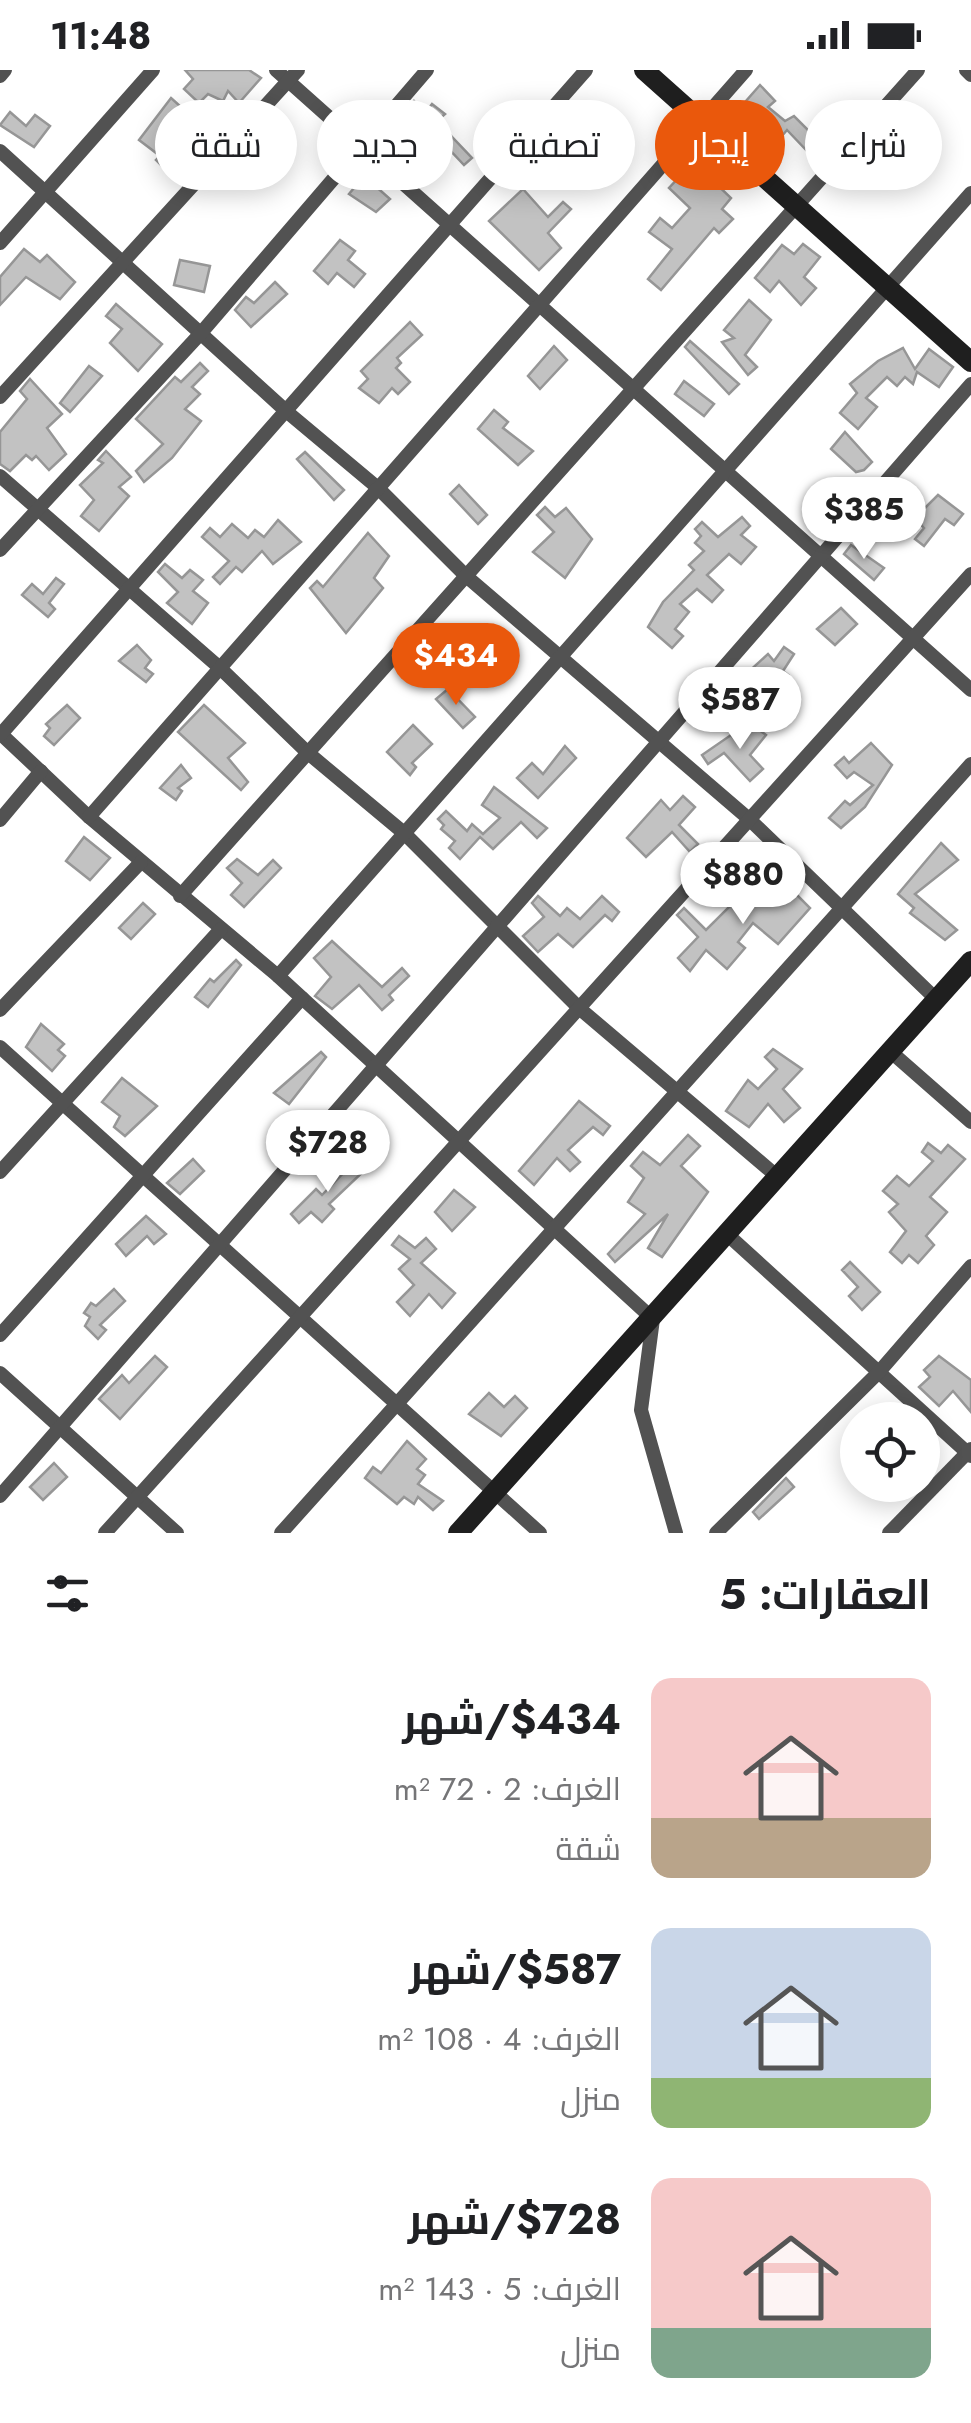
<!DOCTYPE html>
<html lang="ar">
<head>
<meta charset="utf-8">
<style>
  :root { --surface:#fff; --page:#f6f6f6; --text:#202124; --muted:#757577; --accent:#ea580c }
  body { margin:0; font-family:Jost,Cairo,sans-serif; background:var(--page); color:var(--text); direction:rtl; height:100vh; display:flex; flex-direction:column; font-size:38px; white-space:nowrap }
  * { box-sizing:border-box; margin:0 }
  p { font-size:32px; color:var(--muted) }
  .icon { flex:none; width:55px; height:55px; fill:none; stroke:currentColor; stroke-width:2; stroke-linecap:round; stroke-linejoin:round }
  .map { position:relative; height:1463px; overflow:hidden; direction:ltr }
  .details { display:flex; flex-direction:column; background:var(--surface); flex:1 }
  .details>* { flex:none }
  .banner { position:absolute; left:30px; top:30px; width:912px; height:90px; direction:rtl; display:flex; gap:20px }
  .fabs { position:absolute; left:840px; top:1332px; display:grid; gap:20px }
  .fabs a { display:grid; place-items:center; width:100px; height:100px; border-radius:50%; background:var(--surface); box-shadow:0 5px 25px #0003; font-size:50px }
  .price { position:absolute; translate:-50% -85px; padding:0 22px; border-radius:35px; background:#fff; color:#222; font-size:32px; line-height:65px; filter:drop-shadow(0 2px 5px #0008) }
  .price::after { content:''; position:absolute; left:50%; top:60px; width:30px; height:22px; margin-left:-15px; background:inherit; clip-path:polygon(0 0,100% 0,50% 100%) }
  .price.on { background:var(--accent); color:#fff }
  ul { padding:0; list-style:none }
  li { display:flex; align-items:center; gap:30px; height:250px; padding:0 40px }
  li span { display:grid; place-items:center; flex:none; width:280px; height:200px; border-radius:20px; color:#555 }
  li>.icon { margin-inline-start:auto }
  span .icon { width:120px; height:120px; fill:#fffc; stroke-width:1 }
  li b { font-size:42px }
  h2 { display:flex; justify-content:space-between; align-items:center; height:120px; padding:0 40px; font-size:42px }
  .chip { padding:0 35px; border-radius:45px; background:var(--surface); box-shadow:0 5px 25px #0003; font-size:35px; line-height:90px }
  .chip.on { background:var(--accent); color:#fff }
  .status { display:flex; justify-content:space-between; align-items:center; height:70px; padding:0 50px; background:var(--surface); direction:ltr }
  .status svg { height:28px; fill:currentColor }
  .map>svg:first-child { display:block }
</style>
</head>
<body>
<div class="status"><b>11:48</b><svg viewBox="0 0 49 12"><path d="M0 12V9h3v3zM5 12V6h3v6zM10 12V3h3v9zM15 12V0h3v12zM26 1h20v11H26zM47 4h2v5h-2z"/></svg></div>
<div class="map">
<svg width="971" height="1463" viewBox="0 0 971 1463">
  <rect width="100%" height="100%" fill="#fff"/>
  <g fill="#c2c2c2" stroke="#969696" stroke-width="2.5">
    <polygon points="185,0 249,0 261,8 239,33 228,21 223,31 208,24 199,33 184,19 193,9"/>
    <polygon points="760,15 775,31 768,37 785,51 794,46 819,71 808,82 787,60 781,67 751,43 741,55 732,47"/>
    <polygon points="171,28 180,36 171,46 187,63 164,83 172,90 164,98 156,90 160,86 139,70"/>
    <polygon points="414,31 425,43 432,34 445,44 437,51 472,88 464,95 431,60 425,66 404,43"/>
    <polygon points="10,42 26,56 35,45 50,56 34,77 0,55"/>
    <polygon points="707,77 719,90 706,104 731,128 722,139 733,149 719,163 714,158 661,220 648,209 672,179 649,162 660,148 672,158 690,138 669,118"/>
    <polygon points="364,106 390,129 376,142 349,124"/>
    <polygon points="523,119 548,147 563,132 571,139 548,163 561,178 539,200 489,151"/>
    <polygon points="340,170 355,181 348,190 365,204 354,217 337,203 328,214 314,201"/>
    <polygon points="803,174 820,187 804,207 816,218 801,235 779,211 770,222 755,208 782,175 794,184"/>
    <polygon points="24,179 40,192 47,185 75,212 60,229 26,207 0,235 0,207"/>
    <polygon points="180,190 210,196 204,222 174,215"/>
    <polygon points="275,212 287,224 251,257 235,240 246,227 254,233"/>
    <polygon points="749,230 771,250 745,285 757,297 748,305 722,272 734,268 724,260"/>
    <polygon points="116,234 162,274 138,301 110,273 122,259 106,246"/>
    <polygon points="410,252 422,265 397,288 401,293 396,298 410,312 398,324 392,318 379,333 359,318 368,309 361,301"/>
    <polygon points="690,271 739,314 729,324 685,277"/>
    <polygon points="554,276 567,290 540,319 528,306"/>
    <polygon points="903,278 915,299 929,279 953,297 939,317 917,302 913,314 905,307 897,316 887,307 866,328 877,337 858,359 840,343 857,323 850,314 878,291"/>
    <polygon points="200,293 208,301 192,317 200,324 185,339 201,351 172,388 144,412 136,401 163,374 136,349 175,307 181,312"/>
    <polygon points="89,296 102,306 70,342 60,333"/>
    <polygon points="30,309 62,344 47,358 66,384 49,400 36,386 32,390 26,385 10,401 0,394 0,362 27,329 20,321"/>
    <polygon points="684,311 714,334 704,346 675,324"/>
    <polygon points="494,340 508,352 503,358 533,381 518,395 478,359"/>
    <polygon points="845,362 872,392 864,400 856,402 831,379"/>
    <polygon points="106,381 131,407 119,417 129,426 99,461 81,446 94,430 80,415 103,393 98,390"/>
    <polygon points="305,382 344,420 334,430 297,389"/>
    <polygon points="459,415 487,445 478,454 450,424"/>
    <polygon points="902,419 923,440 938,425 963,444 954,455 945,449 924,476 915,469 924,458 893,426"/>
    <polygon points="545,437 555,447 566,438 592,469 565,508 533,482 554,462 537,445"/>
    <polygon points="742,447 750,456 741,465 756,477 741,494 729,484 707,505 723,520 712,532 697,519 680,534 689,542 675,559 683,566 672,578 648,557 663,532 694,500 689,495 704,481 695,473 701,466 695,459 702,452 718,467"/>
    <polygon points="278,450 301,472 273,494 262,481 242,502 236,497 220,514 213,507 229,491 202,467 210,458 220,467 232,454 248,468 255,460 264,467"/>
    <polygon points="368,463 389,486 374,508 383,518 346,563 310,518 317,511 323,517"/>
    <polygon points="851,475 884,498 874,510 844,484"/>
    <polygon points="165,494 182,508 190,500 203,510 193,521 208,533 192,554 167,533 178,522 158,502"/>
    <polygon points="56,508 64,514 49,533 55,539 48,547 22,525 32,514 43,524"/>
    <polygon points="841,538 857,554 835,575 817,559"/>
    <polygon points="137,575 151,590 145,598 153,604 146,612 119,591"/>
    <polygon points="784,577 794,584 783,601 788,605 761,634 747,619 740,626 727,611 737,600 744,606 768,584 774,591"/>
    <polygon points="463,581 479,601 465,614 448,599"/>
    <polygon points="448,619 475,647 463,658 436,629"/>
    <polygon points="67,635 80,648 54,675 44,666 50,658 46,654"/>
    <polygon points="204,635 245,673 228,688 248,712 241,720 178,662"/>
    <polygon points="751,654 766,665 750,685 763,699 750,711 724,683 708,694 702,685 731,665 738,672"/>
    <polygon points="413,655 432,674 412,693 416,697 410,705 387,682"/>
    <polygon points="871,673 892,695 865,737 841,758 829,748 845,731 850,735 873,715 854,702 847,708 835,695 844,687 849,693"/>
    <polygon points="565,676 576,688 538,728 517,708 532,693 543,704"/>
    <polygon points="181,695 191,708 178,718 182,721 176,730 160,718"/>
    <polygon points="494,717 547,758 537,768 521,752 493,779 480,767 460,789 449,778 455,771 441,759 444,755 438,749 446,741 467,761 472,754 483,764 500,748 482,735"/>
    <polygon points="683,726 695,737 679,755 698,774 690,782 672,762 646,787 627,768 661,730 670,740"/>
    <polygon points="84,767 110,788 90,810 66,791"/>
    <polygon points="941,773 958,790 915,824 957,860 945,870 910,843 914,838 898,824"/>
    <polygon points="237,789 258,805 273,790 281,798 244,837 231,825 242,813 227,798"/>
    <polygon points="774,814 788,829 795,823 810,838 778,874 753,853 738,872 745,878 727,899 706,880 690,901 678,888 698,867 677,845 684,838 706,860 734,832 744,843"/>
    <polygon points="538,826 560,846 567,838 580,849 602,826 619,842 612,851 605,845 573,877 558,864 538,882 523,866 544,847 532,833"/>
    <polygon points="143,833 155,844 131,869 119,858"/>
    <polygon points="332,871 382,917 402,898 409,906 389,925 393,930 382,940 359,915 332,939 315,926 331,907 314,888"/>
    <polygon points="236,890 241,895 208,937 195,927 210,909 214,912"/>
    <polygon points="41,954 64,974 58,980 65,986 52,1001 26,977"/>
    <polygon points="773,979 802,999 783,1019 800,1038 784,1052 768,1034 749,1057 726,1041 748,1010 758,1019 777,999 765,987"/>
    <polygon points="321,982 326,987 289,1034 274,1023"/>
    <polygon points="122,1008 157,1036 125,1066 114,1057 120,1046 102,1032"/>
    <polygon points="579,1031 610,1056 603,1065 593,1057 568,1080 580,1092 570,1101 557,1088 534,1115 519,1101"/>
    <polygon points="688,1065 700,1076 681,1096 708,1122 662,1187 648,1178 668,1144 615,1192 608,1184 645,1144 628,1132 644,1108 631,1096 643,1082 660,1095"/>
    <polygon points="928,1073 941,1083 948,1075 965,1089 930,1127 947,1142 926,1166 934,1175 918,1193 909,1185 902,1193 890,1182 906,1161 889,1142 898,1134 883,1121 897,1106 909,1116 933,1091 922,1082"/>
    <polygon points="193,1089 204,1101 180,1124 167,1113"/>
    <polygon points="356,1090 368,1097 329,1134 334,1139 322,1152 311,1142 299,1153 291,1144 316,1119 322,1125"/>
    <polygon points="454,1120 475,1137 452,1161 435,1142"/>
    <polygon points="146,1146 166,1164 154,1174 147,1166 126,1186 116,1174"/>
    <polygon points="399,1166 415,1178 426,1168 436,1179 421,1193 455,1223 442,1238 429,1224 410,1246 397,1232 414,1215 399,1199 410,1189 392,1175"/>
    <polygon points="850,1192 880,1222 862,1240 849,1226 858,1217 842,1200"/>
    <polygon points="114,1219 125,1231 100,1255 106,1260 98,1269 85,1256 90,1247 84,1243 91,1233 96,1236"/>
    <polygon points="155,1286 167,1297 120,1349 99,1329 122,1305 129,1313"/>
    <polygon points="939,1286 971,1310 971,1342 953,1321 939,1336 919,1317 930,1307 924,1300"/>
    <polygon points="489,1323 504,1337 515,1326 527,1338 501,1366 469,1344"/>
    <polygon points="407,1371 426,1389 417,1399 425,1405 418,1414 443,1431 433,1440 418,1427 414,1434 404,1427 397,1434 365,1408 373,1397 381,1403"/>
    <polygon points="54,1393 67,1407 43,1430 30,1417"/>
    <polygon points="786,1408 794,1417 759,1449 753,1442"/>
  </g>
  <g fill="none" stroke-linecap="round" stroke-linejoin="round">
    <g stroke="#525252" stroke-width="14">
      <polyline points="276,0 971,620"/>
      <polyline points="966,0 971,5"/>
      <polyline points="0,6 5,0"/>
      <polyline points="0,81 286,341 378,418 466,506 749,749 936,929"/>
      <polyline points="0,173 153,0"/>
      <polyline points="0,327 298,0"/>
      <polyline points="0,406 220,598 308,683 404,763 579,938 779,1108"/>
      <polyline points="0,480 201,263 427,0"/>
      <polyline points="0,663 89,747 278,906 653,1249 641,1340 676,1463"/>
      <polyline points="1,664 586,0"/>
      <polyline points="89,747 746,0"/>
      <polyline points="0,750 41,701"/>
      <polyline points="180,826 918,0"/>
      <polyline points="278,906 971,123"/>
      <polyline points="0,940 141,792"/>
      <polyline points="0,977 540,1463"/>
      <polyline points="890,981 971,1052"/>
      <polyline points="0,1102 221,859"/>
      <polyline points="729,1166 971,1386"/>
      <polyline points="0,1265 302,928"/>
      <polyline points="0,1303 177,1463"/>
      <polyline points="0,1426 971,314"/>
      <polyline points="105,1463 971,504"/>
      <polyline points="281,1463 971,694"/>
      <polyline points="716,1463 879,1302 971,1196"/>
      <polyline points="889,1463 971,1379"/>
    </g>
    <g stroke="#1f1f1f" stroke-width="20">
      <polyline points="644,0 971,292"/>
      <polyline points="458,1463 971,891"/>
    </g>
  </g>
</svg>
<div class="fabs">
<a><svg class="icon" aria-label="locate" viewBox="0 0 24 24"><circle cx="12" cy="12" r="6"/><path d="M12 2v4M12 18v4M2 12h4M18 12h4"/></svg></a>
</div>
<b class="price" style="left:864px;top:492px">$385</b>
<b class="price on" style="left:456px;top:638px">$434</b>
<b class="price" style="left:740px;top:682px">$587</b>
<b class="price" style="left:743px;top:857px">$880</b>
<b class="price" style="left:328px;top:1125px">$728</b>
<div class="banner">
<a class="chip">شراء</a>
<a class="chip on">إيجار</a>
<a class="chip">تصفية</a>
<a class="chip">جديد</a>
<a class="chip">شقة</a>
</div>
</div>
<section class="details">
<h2>العقارات: 5<svg class="icon" aria-label="filters" viewBox="0 0 24 24"><path d="M4 7h16M4 17h16"/><circle cx="9" cy="7" r="2"/><circle cx="15" cy="17" r="2"/></svg></h2>
<ul>
<li><span style="background:linear-gradient(#f6c9c9 70%,#b9a48a 0)"><svg class="icon" aria-label="home" viewBox="0 0 24 24"><path d="M3 11l9-7 9 7M6 9v11h12V9"/></svg></span><div><b>$434/شهر</b><p>الغرف: 2 · 72 m²</p><p>شقة</p></div></li>
<li><span style="background:linear-gradient(#c9d6e8 75%,#8fb573 0)"><svg class="icon" aria-label="home" viewBox="0 0 24 24"><path d="M3 11l9-7 9 7M6 9v11h12V9"/></svg></span><div><b>$587/شهر</b><p>الغرف: 4 · 108 m²</p><p>منزل</p></div></li>
<li><span style="background:linear-gradient(#f6c9c9 75%,#7fa58c 0)"><svg class="icon" aria-label="home" viewBox="0 0 24 24"><path d="M3 11l9-7 9 7M6 9v11h12V9"/></svg></span><div><b>$728/شهر</b><p>الغرف: 5 · 143 m²</p><p>منزل</p></div></li>
</ul>
</section>
</body>
</html>
